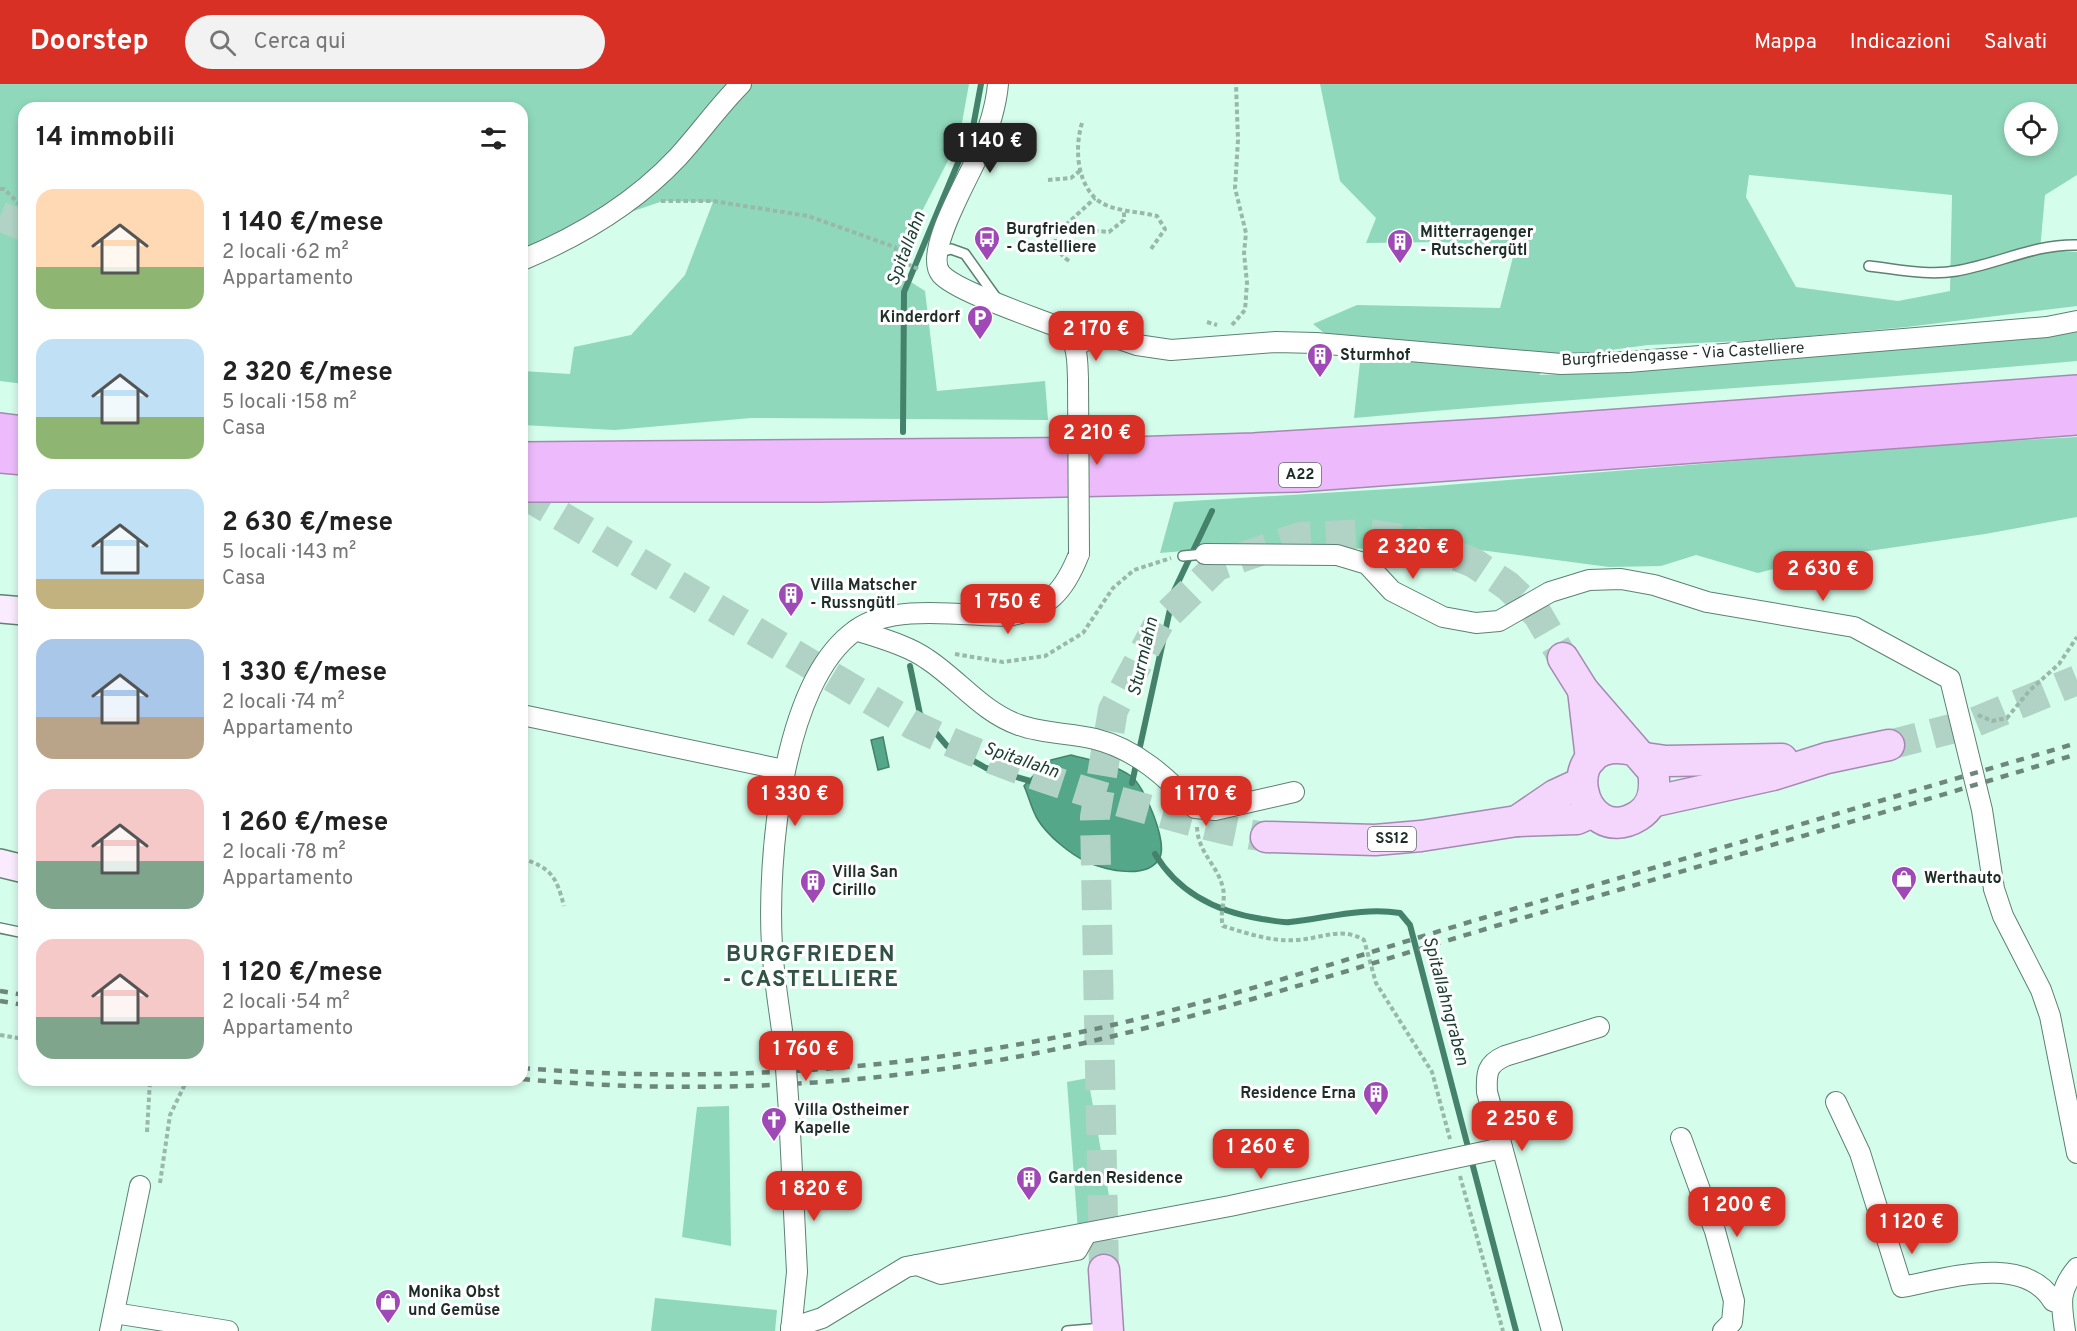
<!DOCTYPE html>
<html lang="it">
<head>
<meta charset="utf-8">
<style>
  :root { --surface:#fff; --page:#f2f2f2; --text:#222; --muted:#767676; --accent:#d93025 }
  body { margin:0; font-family:Overpass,sans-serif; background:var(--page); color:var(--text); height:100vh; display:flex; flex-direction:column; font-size:22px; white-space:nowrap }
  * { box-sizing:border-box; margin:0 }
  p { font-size:20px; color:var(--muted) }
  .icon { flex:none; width:33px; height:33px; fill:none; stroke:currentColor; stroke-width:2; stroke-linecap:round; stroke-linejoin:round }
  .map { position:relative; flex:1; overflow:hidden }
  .panel { position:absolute; left:18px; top:18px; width:510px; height:984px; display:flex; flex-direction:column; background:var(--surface); border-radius:18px; box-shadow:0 3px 9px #0003 }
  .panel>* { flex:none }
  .fabs { position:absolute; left:2004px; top:18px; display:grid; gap:12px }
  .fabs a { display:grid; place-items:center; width:54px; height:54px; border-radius:50%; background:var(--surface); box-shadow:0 3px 9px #0003; font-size:30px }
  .price { position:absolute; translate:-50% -51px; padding:0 14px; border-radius:12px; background:var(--accent); color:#fff; font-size:20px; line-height:39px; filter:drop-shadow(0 2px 3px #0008) }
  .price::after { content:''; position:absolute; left:50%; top:36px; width:18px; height:14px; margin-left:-9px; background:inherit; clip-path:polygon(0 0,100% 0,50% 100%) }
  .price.current { background:#222; color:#fff }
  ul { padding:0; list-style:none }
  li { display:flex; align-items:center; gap:18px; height:150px; padding:0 18px }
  li span { display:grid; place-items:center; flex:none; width:168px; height:120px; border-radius:18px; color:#555 }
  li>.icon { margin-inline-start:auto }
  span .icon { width:72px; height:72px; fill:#fffc; stroke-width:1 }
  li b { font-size:26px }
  h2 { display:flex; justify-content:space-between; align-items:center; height:72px; padding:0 18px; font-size:26px }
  header { display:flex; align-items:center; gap:36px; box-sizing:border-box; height:84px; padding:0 30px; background:var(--accent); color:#fff }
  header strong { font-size:28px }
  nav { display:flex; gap:33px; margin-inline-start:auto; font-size:21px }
  .search { width:420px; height:54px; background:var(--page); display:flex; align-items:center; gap:15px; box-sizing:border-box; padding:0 21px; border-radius:33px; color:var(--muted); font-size:22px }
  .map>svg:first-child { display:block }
</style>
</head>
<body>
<header>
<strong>Doorstep</strong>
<div class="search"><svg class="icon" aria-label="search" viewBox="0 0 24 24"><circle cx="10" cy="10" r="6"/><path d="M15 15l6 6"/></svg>Cerca qui</div>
<nav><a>Mappa</a><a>Indicazioni</a><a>Salvati</a></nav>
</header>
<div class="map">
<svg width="2077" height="1247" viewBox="0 0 2077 1247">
  <rect width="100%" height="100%" fill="#d5fdec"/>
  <g fill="#90d8bb" fill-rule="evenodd">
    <polygon points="0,0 969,0 959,55 892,186 925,207 937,307 1045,297 1048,336 751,334 615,346 522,341 522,287 570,290 574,263 631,251 685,191 713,118 663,117 522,165 522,24 24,24 24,300 0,297"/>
    <path d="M1320 0H2077V91L2045 111 2040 166 2077 168V222L1907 243 1767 256 1648 261 1559 273 1539 291 1594 289 2077 243V277C1836 299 1595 312 1354 334L1360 278 1313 240 1357 221 1500 224 1515 165 1443 158 1366 159 1376 134 1340 97ZM2014 28H2048V62H2014ZM1749 91 1952 111 1950 207 1898 217 1796 203 1746 113Z"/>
    <polygon points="2077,353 2077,433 1985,450 1807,476 1758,489 1696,471 1661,482 1609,483 1472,465 1220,464 1160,469 1174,418 1422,403 1933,361"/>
    <polygon points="1088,994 1114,1140 1078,1147 1067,998"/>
    <polygon points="729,1022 731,1162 682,1153 697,1023"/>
    <polygon points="655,1214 777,1226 775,1247 651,1247"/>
  </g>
  <g fill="#54a788" stroke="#44826b" stroke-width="1.5">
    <polygon points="883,653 889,683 878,686 871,656"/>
    <path d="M1071 671C1090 676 1114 680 1131 692 1144 701 1169 760 1159 775 1146 796 1106 786 1087 778 1070 770 1048 752 1038 736 1032 727 1029 713 1024 702L1047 677Z"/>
  </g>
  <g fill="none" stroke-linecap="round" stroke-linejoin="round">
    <g stroke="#44826b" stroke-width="6">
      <polyline points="903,348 904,208 973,43 981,0"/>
      <polyline points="910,582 920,630 947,662 986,684 1037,699"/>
      <polyline points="1132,699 1174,507 1212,427"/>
      <path d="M1155 770C1179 810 1217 828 1262 835 1271 836 1281 839 1290 838 1327 834 1363 823 1400 829L1410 841 1516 1247"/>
    </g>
    <g stroke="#b0d3c5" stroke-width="30" stroke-dasharray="30 15" stroke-linecap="butt">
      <polyline points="0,132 24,142"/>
      <path d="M522 409 913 641C991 678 1071 705 1154 727 1191 737 1229 748 1266 753"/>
      <polyline points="1889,661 1970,640 2077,596"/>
      <polyline points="1104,1186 1095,733 1113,626 1159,539 1217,482 1300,453 1369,450 1421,458 1474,479 1508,502 1538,531 1563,574"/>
    </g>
    <defs>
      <g id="lane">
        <polyline points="937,169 951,165 965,170 997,215"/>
        <path d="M1869 182C1897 185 1928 192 1956 187 1998 180 2034 160 2077 161"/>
        <polyline points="1183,472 1205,470"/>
        <polyline points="0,844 24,849"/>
        <polyline points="1067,1247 1103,1244"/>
      </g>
      <g id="street">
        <path d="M998 0C996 23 987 50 978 71 969 94 923 169 941 190 955 207 1036 234 1061 244 1079 258 1077 274 1078 295"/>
        <path d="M522 176C580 152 635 119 678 73 700 49 718 23 741 0"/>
        <polyline points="1076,262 1092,253 1108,251 1137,261 1171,266 1276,258 1316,259 1561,280 1628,278 2047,243 2077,237"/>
        <polyline points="1205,470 1337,471 1367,480 1392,507 1443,533 1476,539 1499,537 1550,508 1589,496 1621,495 1654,501 1707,518 1854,543 1950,595 1982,726 1994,805 2003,832 2041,906 2050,932 2077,1069"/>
        <path d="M856 546C879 554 907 561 927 575 959 596 982 628 1019 641 1043 650 1071 649 1095 655 1136 665 1168 694 1195 724L1215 726 1294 708"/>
        <polyline points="522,631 784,686"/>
        <path d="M785 970C781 934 774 898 772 862 767 778 781 598 856 546 893 519 964 532 1008 532 1049 524 1064 508 1079 470"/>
        <path d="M1836 1018 1860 1069 1902 1203C1946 1195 2024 1169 2053 1217L2061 1219"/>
        <polyline points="789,1028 797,1188 791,1247"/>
        <polyline points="1681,1054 1715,1147 1734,1217 1732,1238 1723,1247"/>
        <polyline points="917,1181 941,1190 1077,1166 1086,1150"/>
        <polyline points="114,1229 228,1247"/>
        <polyline points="791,1244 822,1234 906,1183 1230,1122 1502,1064"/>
        <polyline points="110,1247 140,1102"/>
        <path d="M1552 1247 1487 1008C1486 989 1487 980 1505 972L1599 943"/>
        <path d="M2065 1247C2061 1219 2058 1207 2077 1184"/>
      </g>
      <g id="secondary">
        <polyline points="0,525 24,527"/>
        <polyline points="0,779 24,785"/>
      </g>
      <g id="primary">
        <path d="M1563 574 1583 606 1653 687C1656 705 1654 722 1638 732 1579 768 1552 648 1633 666"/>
        <polyline points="1583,606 1591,675"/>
        <polyline points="1645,674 1666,677 1782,675"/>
        <polyline points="1651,718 1773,691 1827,674 1889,661"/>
        <polyline points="1517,737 1555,711 1581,699"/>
        <polyline points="1266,753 1375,756 1421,752 1517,737 1577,735 1593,728"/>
        <polyline points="1104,1186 1108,1247"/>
      </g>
      <g id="highway">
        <polyline points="0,346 24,349"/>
        <polyline points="0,372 24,374"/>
        <polyline points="522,375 1130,370 1254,366 1497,351 2077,308"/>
        <polyline points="522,401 822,401 1297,391 2077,334"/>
      </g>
    </defs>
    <use href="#lane" stroke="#5d8172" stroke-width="12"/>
    <use href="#street" stroke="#5d8172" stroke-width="22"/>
    <use href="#secondary" stroke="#5d8172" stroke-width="30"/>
    <use href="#primary" stroke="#a589b1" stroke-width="33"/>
    <use href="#highway" stroke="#a589b1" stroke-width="36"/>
    <g stroke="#98b8aa" stroke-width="4" stroke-dasharray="4.5 3" stroke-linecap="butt">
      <path d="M1082 39C1075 62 1076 95 1095 114 1110 128 1138 127 1157 132L1165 145 1151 165"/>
      <polyline points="1048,96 1071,94 1081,86"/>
      <polyline points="0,105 4,105 24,125"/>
      <polyline points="661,117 713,117 808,132 895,163 901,177 918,185"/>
      <polyline points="1064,144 1109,148 1124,136 1124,127"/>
      <path d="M1069 177C1058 169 1055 163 1056 150L1095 114"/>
      <polyline points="1207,238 1217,241"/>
      <polyline points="1232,241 1245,226 1247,199 1244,169 1246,149 1235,104 1238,56 1236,0"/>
      <polyline points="955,570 1003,578 1045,572 1083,549 1113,504 1134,486 1171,474"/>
      <polyline points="1978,631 1992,637 2007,634 2029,607 2059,580 2077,553"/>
      <path d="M1197 743C1198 769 1217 780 1223 804 1226 818 1219 829 1223 842 1246 849 1272 858 1296 856 1321 855 1341 842 1364 856L1376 899 1432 988 1450 1055"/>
      <path d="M522 774C552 785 556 792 564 822"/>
      <polyline points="0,951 24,955"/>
      <polyline points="147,1048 150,996"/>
      <polyline points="1460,1092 1503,1247"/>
      <polyline points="160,1099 170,1031 187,996"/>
    </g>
    <use href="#lane" stroke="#fff" stroke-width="9"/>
    <use href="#street" stroke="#fff" stroke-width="20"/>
    <use href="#secondary" stroke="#faebfe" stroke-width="27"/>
    <use href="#primary" stroke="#f4d6fd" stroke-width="30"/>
    <use href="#highway" stroke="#edbbfc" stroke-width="33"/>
    <g stroke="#6d877d" stroke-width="4.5" stroke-dasharray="8 8" stroke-linecap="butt">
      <polyline points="0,907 24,911"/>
      <polyline points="0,917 24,921"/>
      <path d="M522 984C691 998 859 989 1026 959 1181 931 1332 879 1483 834 1681 776 1879 717 2077 659"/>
      <path d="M522 995C713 1013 910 1000 1097 956 1233 924 1365 881 1499 841 1692 784 1885 729 2077 670"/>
    </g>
    <defs>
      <g id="street-bridge">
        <polyline points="1078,295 1079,470"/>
        <polyline points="785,970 789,1028"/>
      </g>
    </defs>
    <use href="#street-bridge" stroke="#5d8172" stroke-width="22" stroke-linecap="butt"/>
    <use href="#street-bridge" stroke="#fff" stroke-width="20"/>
  </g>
  <defs>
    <symbol id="bus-pin" viewBox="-11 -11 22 30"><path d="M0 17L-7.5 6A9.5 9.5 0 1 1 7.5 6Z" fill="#9e49b6" stroke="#fff"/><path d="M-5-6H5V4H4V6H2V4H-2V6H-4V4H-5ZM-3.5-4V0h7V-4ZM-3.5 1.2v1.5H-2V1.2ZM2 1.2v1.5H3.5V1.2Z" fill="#fff"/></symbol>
    <symbol id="building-pin" viewBox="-11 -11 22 30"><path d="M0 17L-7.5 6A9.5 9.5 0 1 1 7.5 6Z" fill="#9e49b6" stroke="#fff"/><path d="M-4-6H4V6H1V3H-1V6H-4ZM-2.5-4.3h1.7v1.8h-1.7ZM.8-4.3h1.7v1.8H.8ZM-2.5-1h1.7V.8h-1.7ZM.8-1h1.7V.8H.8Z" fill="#fff"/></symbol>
    <symbol id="parking-pin" viewBox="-11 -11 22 30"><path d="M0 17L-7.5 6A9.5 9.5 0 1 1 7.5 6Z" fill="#9e49b6" stroke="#fff"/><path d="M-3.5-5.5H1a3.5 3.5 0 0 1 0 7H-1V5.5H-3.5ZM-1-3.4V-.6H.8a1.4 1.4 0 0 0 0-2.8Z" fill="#fff"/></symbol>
    <symbol id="shop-pin" viewBox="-11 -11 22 30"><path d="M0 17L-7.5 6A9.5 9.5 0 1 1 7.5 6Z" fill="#9e49b6" stroke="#fff"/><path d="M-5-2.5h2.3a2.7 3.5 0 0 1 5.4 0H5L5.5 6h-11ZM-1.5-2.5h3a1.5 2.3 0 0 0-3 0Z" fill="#fff"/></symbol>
    <symbol id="church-pin" viewBox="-11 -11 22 30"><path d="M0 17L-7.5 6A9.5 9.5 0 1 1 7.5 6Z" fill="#9e49b6" stroke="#fff"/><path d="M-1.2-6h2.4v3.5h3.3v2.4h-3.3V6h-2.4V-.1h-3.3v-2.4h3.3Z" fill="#fff"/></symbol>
  </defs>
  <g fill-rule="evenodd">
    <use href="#bus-pin" x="972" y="140" width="30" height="40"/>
    <use href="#building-pin" x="1385" y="143" width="30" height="40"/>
    <use href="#parking-pin" x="965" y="219" width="30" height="40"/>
    <use href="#building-pin" x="1305" y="257" width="30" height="40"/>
    <use href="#building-pin" x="776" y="496" width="30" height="40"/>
    <use href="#shop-pin" x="1889" y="780" width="30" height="40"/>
    <use href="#building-pin" x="798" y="783" width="30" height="40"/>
    <use href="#building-pin" x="1361" y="995" width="30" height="40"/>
    <use href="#church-pin" x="759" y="1021" width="30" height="40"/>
    <use href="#building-pin" x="1014" y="1080" width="30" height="40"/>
    <use href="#shop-pin" x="373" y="1203" width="30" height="40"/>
  </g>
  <g text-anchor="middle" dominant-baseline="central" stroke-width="6" stroke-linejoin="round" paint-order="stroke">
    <g fill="#fff" stroke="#626c68" stroke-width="1.5">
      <rect x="1279" y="379" width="42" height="24" rx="4.5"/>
      <rect x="1368" y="743" width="48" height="24" rx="4.5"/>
    </g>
    <g font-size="15" font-weight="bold" fill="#1e2d27">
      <text x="1300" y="391">A22</text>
      <text x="1392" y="755">SS12</text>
    </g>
    <g font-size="16" font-weight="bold" fill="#1e2d27" stroke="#fff" text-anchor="start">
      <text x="1006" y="146">Burgfrieden<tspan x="1006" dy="18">- Castelliere</tspan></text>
      <text x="1420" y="149">Mitterragenger<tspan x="1420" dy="18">- Rutschergütl</tspan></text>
      <text x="960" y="234" text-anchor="end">Kinderdorf</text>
      <text x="1340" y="272">Sturmhof</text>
      <text x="810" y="502">Villa Matscher<tspan x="810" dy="18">- Russngütl</tspan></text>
      <text x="832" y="789">Villa San<tspan x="832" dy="18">Cirillo</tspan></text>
      <text x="1924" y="795">Werthauto</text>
      <text x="1356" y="1010" text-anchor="end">Residence Erna</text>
      <text x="794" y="1027">Villa Ostheimer<tspan x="794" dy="18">Kapelle</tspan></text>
      <text x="1048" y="1095">Garden Residence</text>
      <text x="408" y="1209">Monika Obst<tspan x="408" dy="18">und Gemüse</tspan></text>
    </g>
    <g font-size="16" fill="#1e2d27" stroke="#fff">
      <text transform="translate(1683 271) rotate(-3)">Burgfriedengasse - Via Castelliere</text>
    </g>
    <g font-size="18" font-style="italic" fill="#1a3f32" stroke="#fff">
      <text transform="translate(907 165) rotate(-69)">Spitallahn</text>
      <text transform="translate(1144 573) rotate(-77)">Sturmlahn</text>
      <text transform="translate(1021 677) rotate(19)">Spitallahn</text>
      <text transform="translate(1445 917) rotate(75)">Spitallahngraben</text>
    </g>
    <g font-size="22" font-weight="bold" letter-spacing="1.5" fill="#305345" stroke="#fff">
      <text x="811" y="871">BURGFRIEDEN<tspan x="811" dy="25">- CASTELLIERE</tspan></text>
    </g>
  </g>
</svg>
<div class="fabs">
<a><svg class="icon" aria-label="locate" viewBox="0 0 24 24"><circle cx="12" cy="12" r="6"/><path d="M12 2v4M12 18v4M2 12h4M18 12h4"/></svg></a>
</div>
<b class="price current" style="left:990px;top:90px">1 140 €</b>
<b class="price" style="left:1096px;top:278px">2 170 €</b>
<b class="price" style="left:1097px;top:382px">2 210 €</b>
<b class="price" style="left:1413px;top:496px">2 320 €</b>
<b class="price" style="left:1823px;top:518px">2 630 €</b>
<b class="price" style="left:1008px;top:551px">1 750 €</b>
<b class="price" style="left:795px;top:743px">1 330 €</b>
<b class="price" style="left:1206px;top:743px">1 170 €</b>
<b class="price" style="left:806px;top:998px">1 760 €</b>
<b class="price" style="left:1522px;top:1068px">2 250 €</b>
<b class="price" style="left:1261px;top:1096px">1 260 €</b>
<b class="price" style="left:814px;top:1138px">1 820 €</b>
<b class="price" style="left:1737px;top:1154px">1 200 €</b>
<b class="price" style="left:1912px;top:1171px">1 120 €</b>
<section class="panel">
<h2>14 immobili<svg class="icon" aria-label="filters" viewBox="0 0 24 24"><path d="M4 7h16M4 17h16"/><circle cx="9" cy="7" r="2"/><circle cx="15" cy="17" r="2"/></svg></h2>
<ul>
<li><span style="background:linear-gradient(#ffd9b3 65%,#8fb573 0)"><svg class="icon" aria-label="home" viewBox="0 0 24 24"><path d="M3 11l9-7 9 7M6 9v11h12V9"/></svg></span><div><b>1 140 €/mese</b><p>2 locali · 62 m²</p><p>Appartamento</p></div></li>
<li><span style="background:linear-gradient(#bfe0f5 65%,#8fb573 0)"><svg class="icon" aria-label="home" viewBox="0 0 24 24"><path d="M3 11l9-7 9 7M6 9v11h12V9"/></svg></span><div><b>2 320 €/mese</b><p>5 locali · 158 m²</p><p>Casa</p></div></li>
<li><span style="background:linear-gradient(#bfe0f5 75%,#c2b280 0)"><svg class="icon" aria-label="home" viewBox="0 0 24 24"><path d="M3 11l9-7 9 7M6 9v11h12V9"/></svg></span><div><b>2 630 €/mese</b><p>5 locali · 143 m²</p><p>Casa</p></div></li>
<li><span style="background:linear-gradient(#a9c7e8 65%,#b9a48a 0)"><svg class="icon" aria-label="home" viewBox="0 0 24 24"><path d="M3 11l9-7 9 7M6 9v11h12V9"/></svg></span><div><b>1 330 €/mese</b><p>2 locali · 74 m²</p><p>Appartamento</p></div></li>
<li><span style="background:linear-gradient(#f6c9c9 60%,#7fa58c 0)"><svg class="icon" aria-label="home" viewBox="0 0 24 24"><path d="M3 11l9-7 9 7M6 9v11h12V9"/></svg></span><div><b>1 260 €/mese</b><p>2 locali · 78 m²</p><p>Appartamento</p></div></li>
<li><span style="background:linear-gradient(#f6c9c9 65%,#7fa58c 0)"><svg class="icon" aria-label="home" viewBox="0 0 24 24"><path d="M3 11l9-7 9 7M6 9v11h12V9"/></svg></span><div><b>1 120 €/mese</b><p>2 locali · 54 m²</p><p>Appartamento</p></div></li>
</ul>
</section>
</div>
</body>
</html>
